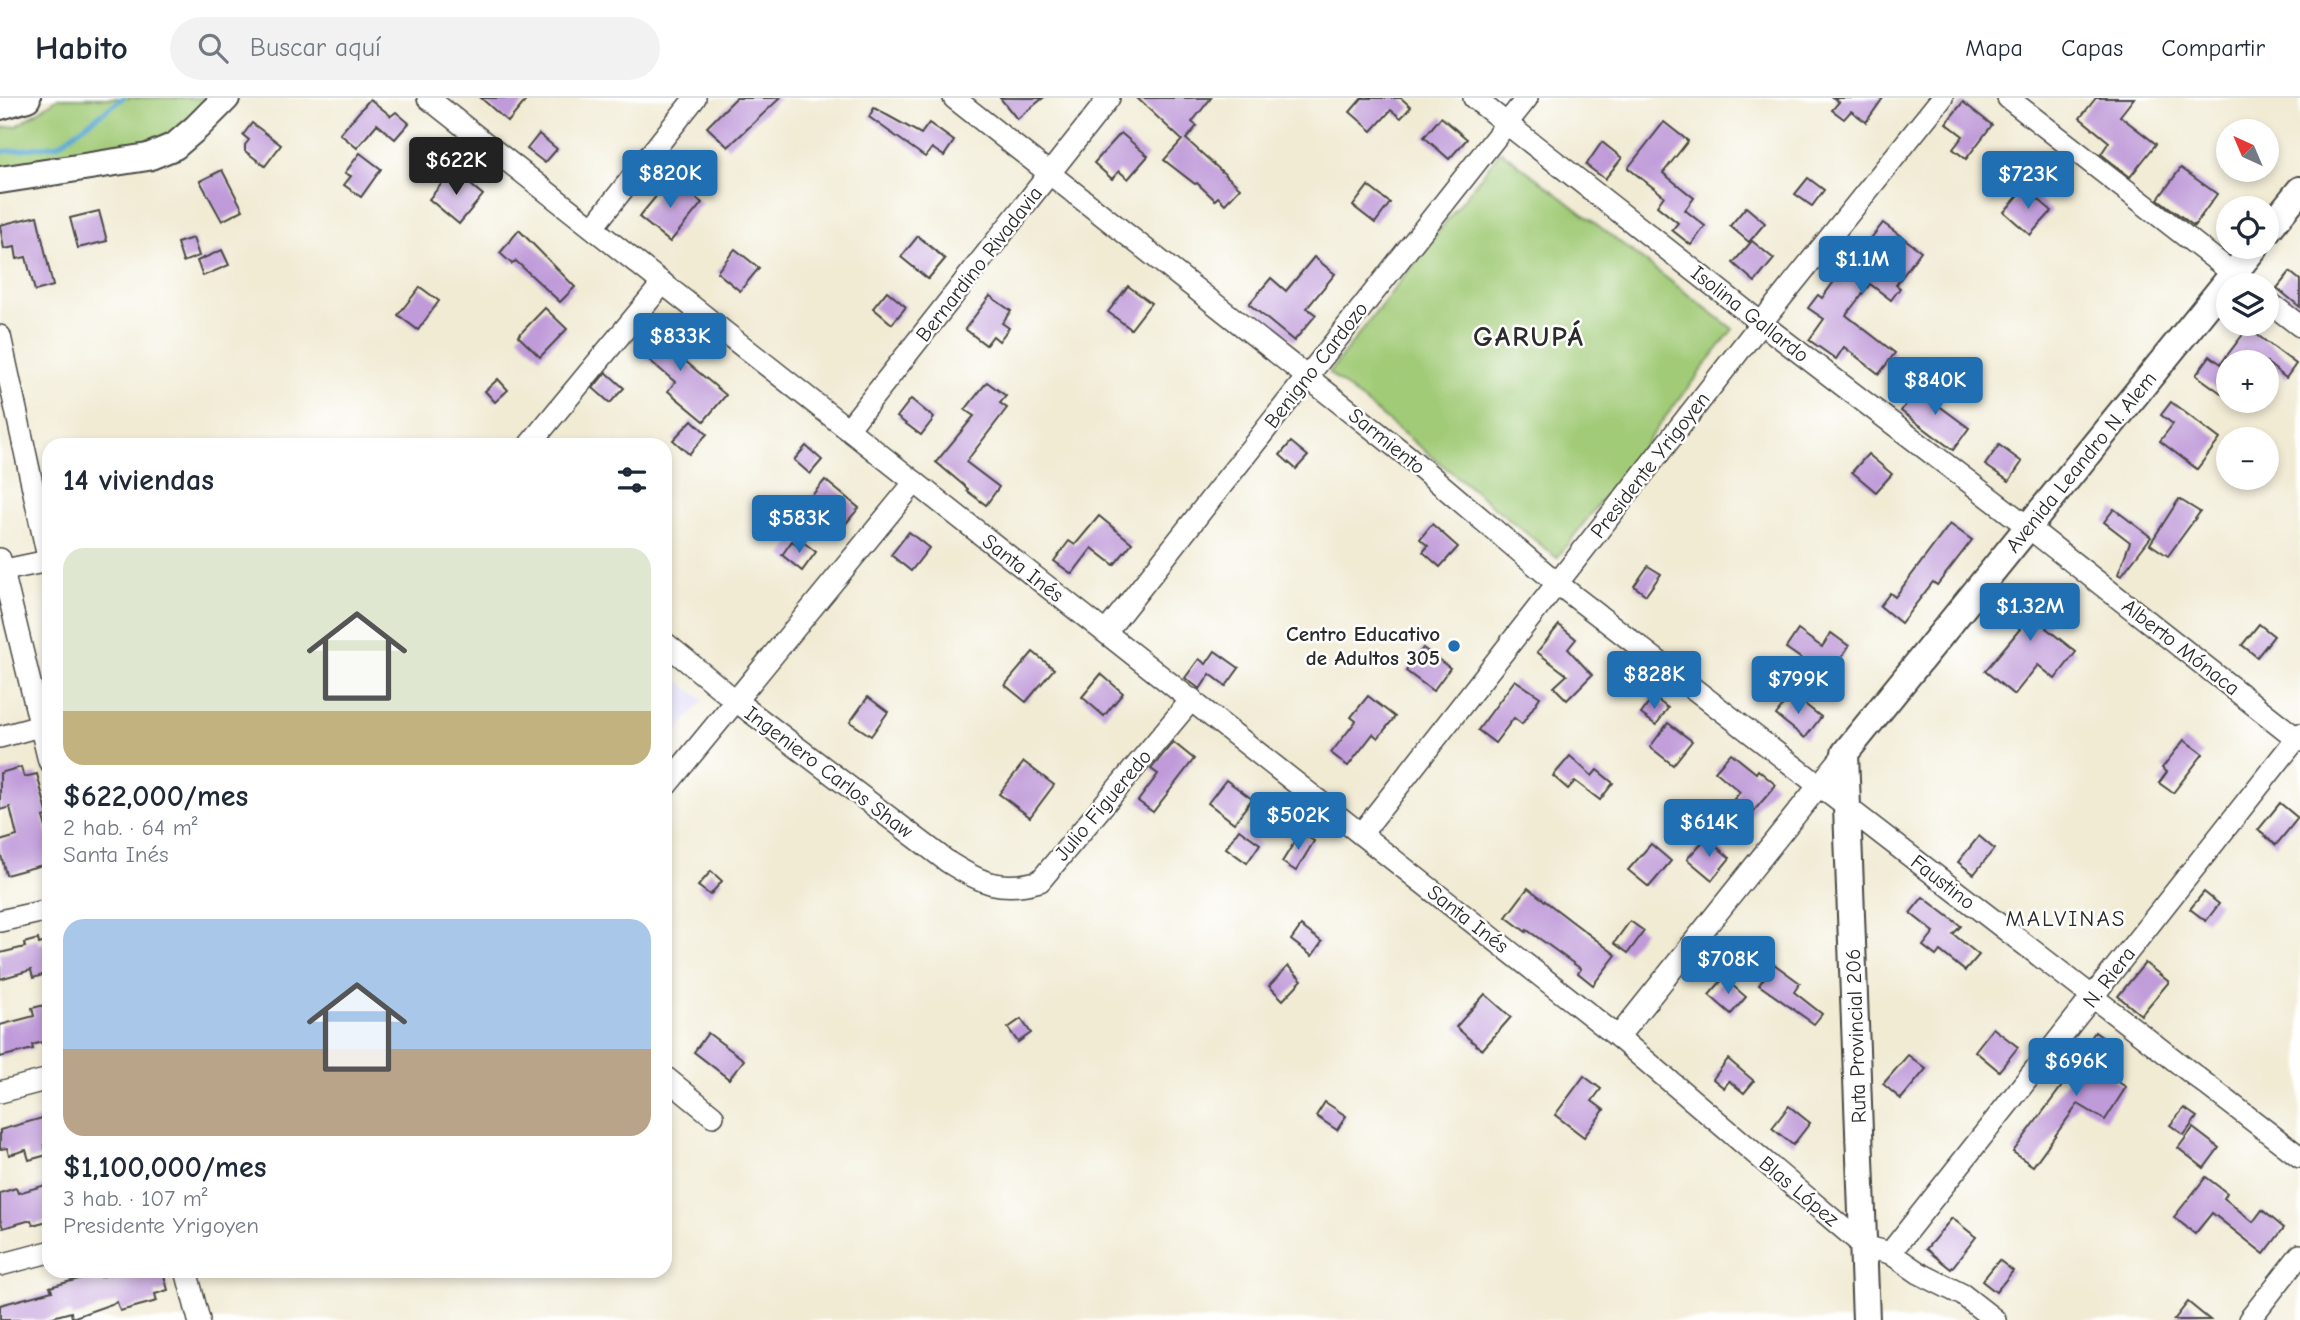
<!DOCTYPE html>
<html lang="es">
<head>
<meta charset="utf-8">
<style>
  :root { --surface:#fff; --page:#f2f2f3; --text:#1f2937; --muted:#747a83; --line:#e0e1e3; --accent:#1f6fb2 }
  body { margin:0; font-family:"Comic Neue",sans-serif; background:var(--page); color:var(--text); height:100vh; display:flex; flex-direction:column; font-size:26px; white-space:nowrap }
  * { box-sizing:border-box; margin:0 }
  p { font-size:23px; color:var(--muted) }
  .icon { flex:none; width:38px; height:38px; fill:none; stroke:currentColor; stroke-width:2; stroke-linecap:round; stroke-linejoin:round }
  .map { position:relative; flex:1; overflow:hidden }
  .side { position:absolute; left:42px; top:340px; width:630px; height:840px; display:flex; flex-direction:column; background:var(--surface); border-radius:21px; box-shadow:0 4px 10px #0003 }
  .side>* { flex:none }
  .needle { width:46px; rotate:316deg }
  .controls { position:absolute; left:2216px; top:21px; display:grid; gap:14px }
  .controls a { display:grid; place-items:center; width:63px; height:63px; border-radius:50%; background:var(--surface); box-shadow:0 4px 10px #0003; font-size:35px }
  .price { position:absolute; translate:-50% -60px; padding:0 16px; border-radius:7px; background:var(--accent); color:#fff; font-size:23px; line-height:46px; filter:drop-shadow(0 2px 4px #0008) }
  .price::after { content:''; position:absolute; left:50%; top:42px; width:21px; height:16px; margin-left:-10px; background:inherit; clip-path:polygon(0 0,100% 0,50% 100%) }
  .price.on { background:#222; color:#fff }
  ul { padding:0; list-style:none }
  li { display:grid; align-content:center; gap:14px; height:371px; padding:0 21px }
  li span { display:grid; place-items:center; height:217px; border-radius:21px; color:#555 }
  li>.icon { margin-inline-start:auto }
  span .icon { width:126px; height:126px; fill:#fffc; stroke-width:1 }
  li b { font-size:30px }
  h2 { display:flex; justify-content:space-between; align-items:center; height:84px; padding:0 21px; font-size:30px }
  header { display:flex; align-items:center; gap:42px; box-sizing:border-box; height:98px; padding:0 35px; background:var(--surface); border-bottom:2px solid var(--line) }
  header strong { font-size:33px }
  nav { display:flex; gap:38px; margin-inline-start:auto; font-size:24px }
  .search { width:490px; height:63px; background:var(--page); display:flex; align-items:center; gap:18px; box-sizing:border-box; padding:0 24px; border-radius:38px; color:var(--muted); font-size:26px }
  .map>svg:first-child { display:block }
</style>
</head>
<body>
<header>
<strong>Habito</strong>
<div class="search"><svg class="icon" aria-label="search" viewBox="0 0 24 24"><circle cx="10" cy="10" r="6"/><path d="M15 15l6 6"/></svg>Buscar aquí</div>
<nav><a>Mapa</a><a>Capas</a><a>Compartir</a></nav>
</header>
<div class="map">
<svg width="2300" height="1222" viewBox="0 0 2300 1222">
  <rect width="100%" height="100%" fill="#fff"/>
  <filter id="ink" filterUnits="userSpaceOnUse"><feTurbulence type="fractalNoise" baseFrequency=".0143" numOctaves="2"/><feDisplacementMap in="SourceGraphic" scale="14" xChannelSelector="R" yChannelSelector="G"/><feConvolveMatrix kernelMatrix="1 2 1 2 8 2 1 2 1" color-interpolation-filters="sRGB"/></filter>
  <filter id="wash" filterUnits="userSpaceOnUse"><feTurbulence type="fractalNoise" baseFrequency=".00686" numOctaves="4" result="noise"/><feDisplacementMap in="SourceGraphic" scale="28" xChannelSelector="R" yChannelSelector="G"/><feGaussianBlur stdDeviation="1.57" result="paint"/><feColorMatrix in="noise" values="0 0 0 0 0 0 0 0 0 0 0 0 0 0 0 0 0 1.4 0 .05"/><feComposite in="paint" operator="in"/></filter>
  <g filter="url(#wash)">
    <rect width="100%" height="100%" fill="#f1ebd4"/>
    <polygon fill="#dad6f7" points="665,572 703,602 665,649"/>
    <g fill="#a1cb77" stroke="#667b51" stroke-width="2">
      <polygon points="58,0 208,0 173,35 96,57 0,72 0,30 17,28"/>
      <polygon points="1501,53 1733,231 1557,460 1329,275"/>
    </g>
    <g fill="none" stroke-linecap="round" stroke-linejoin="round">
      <polyline stroke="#57a6d0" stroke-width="5" points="0,54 58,47 123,0"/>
    </g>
    <g id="blocks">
      <g fill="#c09bd9">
        <polygon points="481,0 528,0 508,24"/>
        <polygon points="736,0 780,0 728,49 707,29"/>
        <polygon points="1000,0 1043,0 1017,21"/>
        <polygon points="1137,0 1211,0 1192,24 1197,28 1186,41 1240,90 1225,106 1218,99 1215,102 1197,85 1195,86 1164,62 1182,42"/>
        <polygon points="1362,0 1401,0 1411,9 1401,20 1391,12 1372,33 1350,14"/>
        <polygon points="1833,0 1883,0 1866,24 1851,13 1844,21 1832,12 1839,4"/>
        <polygon points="2096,0 2134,0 2120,18 2156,46 2130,79 2101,56 2109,44 2080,20"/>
        <polygon points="370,1 391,18 396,14 409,25 395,41 377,26 357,50 340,36"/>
        <polygon points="1963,4 1992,27 1966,61 1953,51 1963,38 1946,25"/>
        <polygon points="874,10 921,36 929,25 954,43 944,58 932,50 925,59 869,19"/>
        <polygon points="1441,19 1467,41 1449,61 1424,39"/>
        <polygon points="1664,24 1688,43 1663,75 1694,100 1685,112 1705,128 1691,147 1672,132 1678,125 1657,108 1664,98 1628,70"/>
        <polygon points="252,25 281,47 265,68 245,53 245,47 249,42 243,37"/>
        <polygon points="1121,35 1148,58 1128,81 1119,73 1112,81 1094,65"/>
        <polygon points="539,36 557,51 545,65 527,51"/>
        <polygon points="1602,44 1622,60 1605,81 1586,67"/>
        <polygon points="360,55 381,71 361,99 344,87 351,78 345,75"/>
        <polygon points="2181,70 2217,96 2194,128 2158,101"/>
        <polygon points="222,72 243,112 222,123 200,83"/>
        <polygon points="453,72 483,97 459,126 429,101"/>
        <polygon points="671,80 702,105 670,144 639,119"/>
        <polygon points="1808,80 1824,92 1812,108 1795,96"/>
        <polygon points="1368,88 1390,105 1375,125 1353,108"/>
        <polygon points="2025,90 2052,113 2030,137 2004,114"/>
        <polygon points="1746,109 1765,125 1749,144 1730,128"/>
        <polygon points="99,113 107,143 78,150 70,120"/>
        <polygon points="37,118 53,188 35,193 26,159 17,161 15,149 4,151 0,127"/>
        <polygon points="1883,125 1921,153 1896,187 1900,190 1891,202 1870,186 1846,217 1895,255 1879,276 1844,249 1836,261 1809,242 1824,221 1808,210 1818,197 1822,200 1841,174 1827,164 1838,150 1854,162"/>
        <polygon points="519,132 575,189 560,204 516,163 512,166 500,155"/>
        <polygon points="918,138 945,161 928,181 901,159"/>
        <polygon points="193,140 199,158 183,164 177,145"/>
        <polygon points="1752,143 1774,161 1755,184 1733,165"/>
        <polygon points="735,151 759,170 740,193 717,174"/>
        <polygon points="222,152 229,167 203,178 197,163"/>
        <polygon points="1314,159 1335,176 1307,210 1316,217 1294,243 1249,206 1271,180 1286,193"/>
        <polygon points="2290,174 2300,182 2300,209 2277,190"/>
        <polygon points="1128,188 1151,205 1131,231 1108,214"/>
        <polygon points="420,189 439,203 418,232 398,217"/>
        <polygon points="887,193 906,209 892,226 873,210"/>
        <polygon points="990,198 1011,213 1002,225 1009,230 999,243 993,238 986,247 965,231"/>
        <polygon points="545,210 567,231 540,259 518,238"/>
        <polygon points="657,224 679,243 672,252 726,297 704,323 668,293 675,284 635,250"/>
        <polygon points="2248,230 2296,266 2286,280 2266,264 2222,264"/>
        <polygon points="2210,258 2228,271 2228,300 2196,277"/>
        <polygon points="606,274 624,290 610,305 593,290"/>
        <polygon points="498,281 508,292 495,304 485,293"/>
        <polygon points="987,284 1006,298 1000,305 1007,310 966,364 999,389 986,407 967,393 968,391 936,364 974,318 965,312"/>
        <polygon points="1921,286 1942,302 1938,307 1969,330 1953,352 1901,313"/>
        <polygon points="911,301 934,320 921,337 897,319"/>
        <polygon points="2171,304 2220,341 2197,371 2160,343 2173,326 2161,317"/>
        <polygon points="692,322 707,336 689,356 673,342"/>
        <polygon points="1291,344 1308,358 1296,371 1280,357"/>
        <polygon points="1999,347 2022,364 2009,383 1985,367"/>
        <polygon points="806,348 822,362 810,376 794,362"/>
        <polygon points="1868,356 1892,376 1876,394 1852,374"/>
        <polygon points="825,382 859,410 842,430 808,402"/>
        <polygon points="2179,401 2200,414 2168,458 2150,446"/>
        <polygon points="2114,411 2151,439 2121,478 2118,476 2130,444 2104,424"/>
        <polygon points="1099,418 1132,445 1114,467 1092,450 1072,476 1054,463 1069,443 1075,447"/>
        <polygon points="1432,426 1458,449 1440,469 1423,454 1428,448 1420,441"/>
        <polygon points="1950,426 1972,442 1937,487 1933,484 1901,525 1880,508 1890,495 1895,499"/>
        <polygon points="909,434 929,450 911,473 891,457"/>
        <polygon points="792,443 799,448 803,444 816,454 802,473 782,457"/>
        <polygon points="1648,468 1661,476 1646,497 1634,488"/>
        <polygon points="2036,489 2062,510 2046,530 2076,554 2055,581 2038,567 2014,597 1985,573 2020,531 2000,514 2012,500 2021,508"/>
        <polygon points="2259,526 2274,538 2257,559 2242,547"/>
        <polygon points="1559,527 1576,541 1568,551 1592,577 1567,602 1554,589 1567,577 1537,554"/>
        <polygon points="1798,532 1822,549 1831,535 1849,548 1828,579 1786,550"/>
        <polygon points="1423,550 1450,570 1433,593 1406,573"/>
        <polygon points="1215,553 1239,570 1226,588 1210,576 1200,591 1185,580 1199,561 1206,566"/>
        <polygon points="1033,554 1054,571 1026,604 1005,587"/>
        <polygon points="1101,576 1123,595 1104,618 1082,599"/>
        <polygon points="1515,582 1540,599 1522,626 1514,620 1495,645 1478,632"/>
        <polygon points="1792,596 1821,619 1805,640 1776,617"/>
        <polygon points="1368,598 1395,619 1378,640 1373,636 1348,668 1331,655 1356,623 1351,619"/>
        <polygon points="868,599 888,614 871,638 850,624"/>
        <polygon points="1653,599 1668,610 1656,627 1641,616"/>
        <polygon points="1668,625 1692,643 1673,667 1650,649"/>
        <polygon points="2184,642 2203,656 2173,695 2159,685 2167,674 2162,670"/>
        <polygon points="1173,644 1194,661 1153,714 1138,703 1158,676 1151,671"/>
        <polygon points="1731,655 1756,675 1758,672 1776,687 1747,721 1730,706 1740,694 1715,673"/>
        <polygon points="1570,658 1592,678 1597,672 1613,685 1600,702 1575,683 1568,691 1553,678"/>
        <polygon points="1024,664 1054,687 1030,719 999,696"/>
        <polygon points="21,669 24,679 37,676 48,718 43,719 49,740 49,758 45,759 46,766 6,777 0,753 0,743 17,738 10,709 0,712 0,675"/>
        <polygon points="1226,682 1252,701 1234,725 1208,705"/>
        <polygon points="2280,705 2298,720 2276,747 2258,732"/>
        <polygon points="1239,731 1260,746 1247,765 1226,750"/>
        <polygon points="1300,735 1314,743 1296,773 1282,764"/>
        <polygon points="1979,738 1994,751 1974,776 1958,764"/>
        <polygon points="1706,740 1730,760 1712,782 1687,761"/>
        <polygon points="1651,746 1671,763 1649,789 1628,772"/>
        <polygon points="711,773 722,783 710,797 698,788"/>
        <polygon points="1528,790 1616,857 1593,887 1578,875 1581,871 1547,846 1527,832 1526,834 1506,819"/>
        <polygon points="2204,794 2219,806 2206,823 2190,811"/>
        <polygon points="1923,799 1961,828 1953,836 1979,857 1965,873 1940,853 1936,858 1923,848 1934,834 1910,815"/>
        <polygon points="1630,823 1644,833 1628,855 1614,845"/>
        <polygon points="1301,828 1322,844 1312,858 1291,842"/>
        <polygon points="38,841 39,846 49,843 49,875 33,880 31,872 0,881 0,855 25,849 24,845"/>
        <polygon points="2145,865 2169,884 2141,917 2118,898"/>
        <polygon points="1774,866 1800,885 1794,894 1822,916 1814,926 1759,887"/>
        <polygon points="1288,868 1302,882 1283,902 1269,888"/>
        <polygon points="1724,880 1746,899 1731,916 1709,897"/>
        <polygon points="1485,896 1511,919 1482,952 1456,929"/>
        <polygon points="49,906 49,953 44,954 42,944 32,947 33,951 0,959 0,927 34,918 32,910"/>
        <polygon points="1021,921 1031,935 1018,944 1008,930"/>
        <polygon points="1993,930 2018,949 1999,973 1975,953"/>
        <polygon points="2095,934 2120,952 2103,974 2126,989 2105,1022 2078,1006 2033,1068 2013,1054 2088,953 2084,950"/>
        <polygon points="708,935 744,962 729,981 694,954"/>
        <polygon points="1908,957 1926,971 1901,1001 1883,986"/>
        <polygon points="1728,961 1754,983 1744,995 1729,983 1724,990 1713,981"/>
        <polygon points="1584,978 1601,991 1592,1003 1604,1012 1584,1039 1555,1017"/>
        <polygon points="1325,1004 1346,1018 1337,1032 1316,1018"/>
        <polygon points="1789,1008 1810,1025 1793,1047 1772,1030"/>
        <polygon points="2184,1010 2197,1019 2184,1037 2170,1027"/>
        <polygon points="49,1018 49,1045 44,1047 47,1057 29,1062 26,1052 9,1057 7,1050 0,1051 0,1032"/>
        <polygon points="2193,1030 2219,1050 2204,1070 2178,1050"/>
        <polygon points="2206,1079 2227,1095 2224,1100 2253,1124 2262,1112 2284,1130 2264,1156 2212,1115 2195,1136 2174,1119"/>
        <polygon points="49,1086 49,1115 45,1116 47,1123 33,1127 31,1122 3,1130 0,1121 0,1095 16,1090 18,1095"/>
        <polygon points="1952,1120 1976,1139 1951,1171 1926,1151"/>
        <polygon points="1999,1162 2013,1173 1996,1194 1982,1183"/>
        <polygon points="124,1172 153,1172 154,1177 163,1174 168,1192 155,1196 157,1203 120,1213 117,1204 72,1220 71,1214 42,1222 0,1222 0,1207 52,1193 50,1189 100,1175 101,1179"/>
        <polygon points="2188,1204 2210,1222 2174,1222"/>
      </g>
    </g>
  </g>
  <g filter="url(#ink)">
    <use href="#blocks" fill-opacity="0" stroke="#494844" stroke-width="2"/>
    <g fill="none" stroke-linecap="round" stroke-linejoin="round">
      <defs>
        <g id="minor">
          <polyline points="428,0 1618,939 1864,1148 1890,1155 1919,1175 1963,1197 1995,1222"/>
          <polyline points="954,0 1406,357 1558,486 2300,1059"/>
          <polyline points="1474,0 1761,225 2028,429 2300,643"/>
          <polyline points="2008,0 2248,187"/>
          <polyline points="593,129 695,0"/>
          <polyline points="2266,202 2300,228"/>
          <polyline points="0,238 49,464"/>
          <polyline points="848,331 1109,0"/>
          <polyline points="530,346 663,185"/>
          <polyline points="0,461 49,663"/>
          <polyline points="0,473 48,463"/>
          <polyline points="1106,534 1527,0"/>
          <path d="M665 545 736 603 948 764C981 785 1001 794 1040 783L1192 601"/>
          <polyline points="0,639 40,628"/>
          <polyline points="665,689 915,384"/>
          <polyline points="1361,736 1761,225 1942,0"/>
          <polyline points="0,823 49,812"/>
          <polyline points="1618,939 1845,655"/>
          <polyline points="665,979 713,1018"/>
          <polyline points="0,994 49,981"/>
          <polyline points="1890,1155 2300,636"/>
          <polyline points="0,1167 49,1154"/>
          <polyline points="186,1172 199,1222"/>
          <polyline points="2249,1222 2300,1157"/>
        </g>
        <g id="major">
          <polyline points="0,8 27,0"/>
          <polyline points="0,82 148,59 175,48 197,29 226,0"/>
          <polyline points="2266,134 2300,92"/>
          <polyline points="1866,1222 1845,655 2255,149"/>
        </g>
      </defs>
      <use href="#minor" stroke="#494844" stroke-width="24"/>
      <use href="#major" stroke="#494844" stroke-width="30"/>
      <use href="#minor" stroke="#fff" stroke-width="21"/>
      <use href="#major" stroke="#fff" stroke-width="26"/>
    </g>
  </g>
  <circle fill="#1f6fb2" stroke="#fff" stroke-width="2.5" cx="1454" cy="548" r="7"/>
  <g text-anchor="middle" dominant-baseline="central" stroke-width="5" stroke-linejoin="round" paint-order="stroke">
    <g font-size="21" fill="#2b2b2b" stroke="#fff">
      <text transform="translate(979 166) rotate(-52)">Bernardino Rivadavia</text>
      <text transform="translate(1750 216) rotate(38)">Isolina Gallardo</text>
      <text transform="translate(1316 267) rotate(-52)">Benigno Cardozo</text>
      <text transform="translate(1387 343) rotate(39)">Sarmiento</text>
      <text transform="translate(2081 364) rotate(-51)">Avenida Leandro N. Alem</text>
      <text transform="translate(1650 367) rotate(-52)">Presidente Yrigoyen</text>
      <text transform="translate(1023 470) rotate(38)">Santa Inés</text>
      <text transform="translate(2181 549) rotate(38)">Alberto Mónaca</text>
      <text transform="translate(829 674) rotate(37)">Ingeniero Carlos Shaw</text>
      <text transform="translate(1103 707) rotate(-50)">Julio Figueredo</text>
      <text transform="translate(1943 784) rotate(38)">Faustino</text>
      <text transform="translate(1468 821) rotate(38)">Santa Inés</text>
      <text transform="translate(2109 879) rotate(-52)">N. Riera</text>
      <text transform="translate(1856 938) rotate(-92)">Ruta Provincial 206</text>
      <text transform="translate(1799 1093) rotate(40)">Blas López</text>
    </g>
    <g font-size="21" font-weight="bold" fill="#2b2b2b" stroke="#fff" text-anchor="end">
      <text x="1440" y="536">Centro Educativo<tspan x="1440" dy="24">de Adultos 305</tspan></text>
    </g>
    <g font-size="23" letter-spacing="2" fill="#2b2b2b" stroke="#fff">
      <text x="2066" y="820">MALVINAS</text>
    </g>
    <g font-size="28" font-weight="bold" letter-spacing="2" fill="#2b2b2b" stroke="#fff">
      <text x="1529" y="239">GARUPÁ</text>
    </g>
  </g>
</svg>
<div class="controls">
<a><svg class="needle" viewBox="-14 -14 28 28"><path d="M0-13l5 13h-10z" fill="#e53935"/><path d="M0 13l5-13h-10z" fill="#747a83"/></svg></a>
<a><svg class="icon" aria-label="locate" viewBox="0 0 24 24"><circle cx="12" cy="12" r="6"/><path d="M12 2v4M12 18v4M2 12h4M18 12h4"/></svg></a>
<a><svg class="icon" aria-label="layers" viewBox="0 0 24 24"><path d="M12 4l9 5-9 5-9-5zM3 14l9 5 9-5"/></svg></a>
<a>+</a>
<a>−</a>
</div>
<b class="price on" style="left:456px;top:99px">$622K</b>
<b class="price" style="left:670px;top:112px">$820K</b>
<b class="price" style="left:2028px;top:113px">$723K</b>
<b class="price" style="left:1862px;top:198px">$1.1M</b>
<b class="price" style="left:680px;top:275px">$833K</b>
<b class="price" style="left:1935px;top:319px">$840K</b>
<b class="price" style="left:799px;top:457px">$583K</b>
<b class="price" style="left:2030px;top:545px">$1.32M</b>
<b class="price" style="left:1654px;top:613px">$828K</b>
<b class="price" style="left:1798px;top:618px">$799K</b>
<b class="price" style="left:1298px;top:754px">$502K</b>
<b class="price" style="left:1709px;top:761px">$614K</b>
<b class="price" style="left:1728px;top:898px">$708K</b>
<b class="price" style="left:2076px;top:1000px">$696K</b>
<section class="side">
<h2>14 viviendas<svg class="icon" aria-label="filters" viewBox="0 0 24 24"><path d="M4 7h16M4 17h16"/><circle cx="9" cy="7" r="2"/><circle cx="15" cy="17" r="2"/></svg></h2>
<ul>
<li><span style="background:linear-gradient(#dfe7d0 75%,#c2b280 0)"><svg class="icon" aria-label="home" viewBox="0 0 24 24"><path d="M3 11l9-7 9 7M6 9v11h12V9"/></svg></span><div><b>$622,000/mes</b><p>2 hab. · 64 m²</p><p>Santa Inés</p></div></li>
<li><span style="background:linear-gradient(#a9c7e8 60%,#b9a48a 0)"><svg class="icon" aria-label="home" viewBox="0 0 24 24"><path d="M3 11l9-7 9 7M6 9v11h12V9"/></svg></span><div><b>$1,100,000/mes</b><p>3 hab. · 107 m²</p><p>Presidente Yrigoyen</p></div></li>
</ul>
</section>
</div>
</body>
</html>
